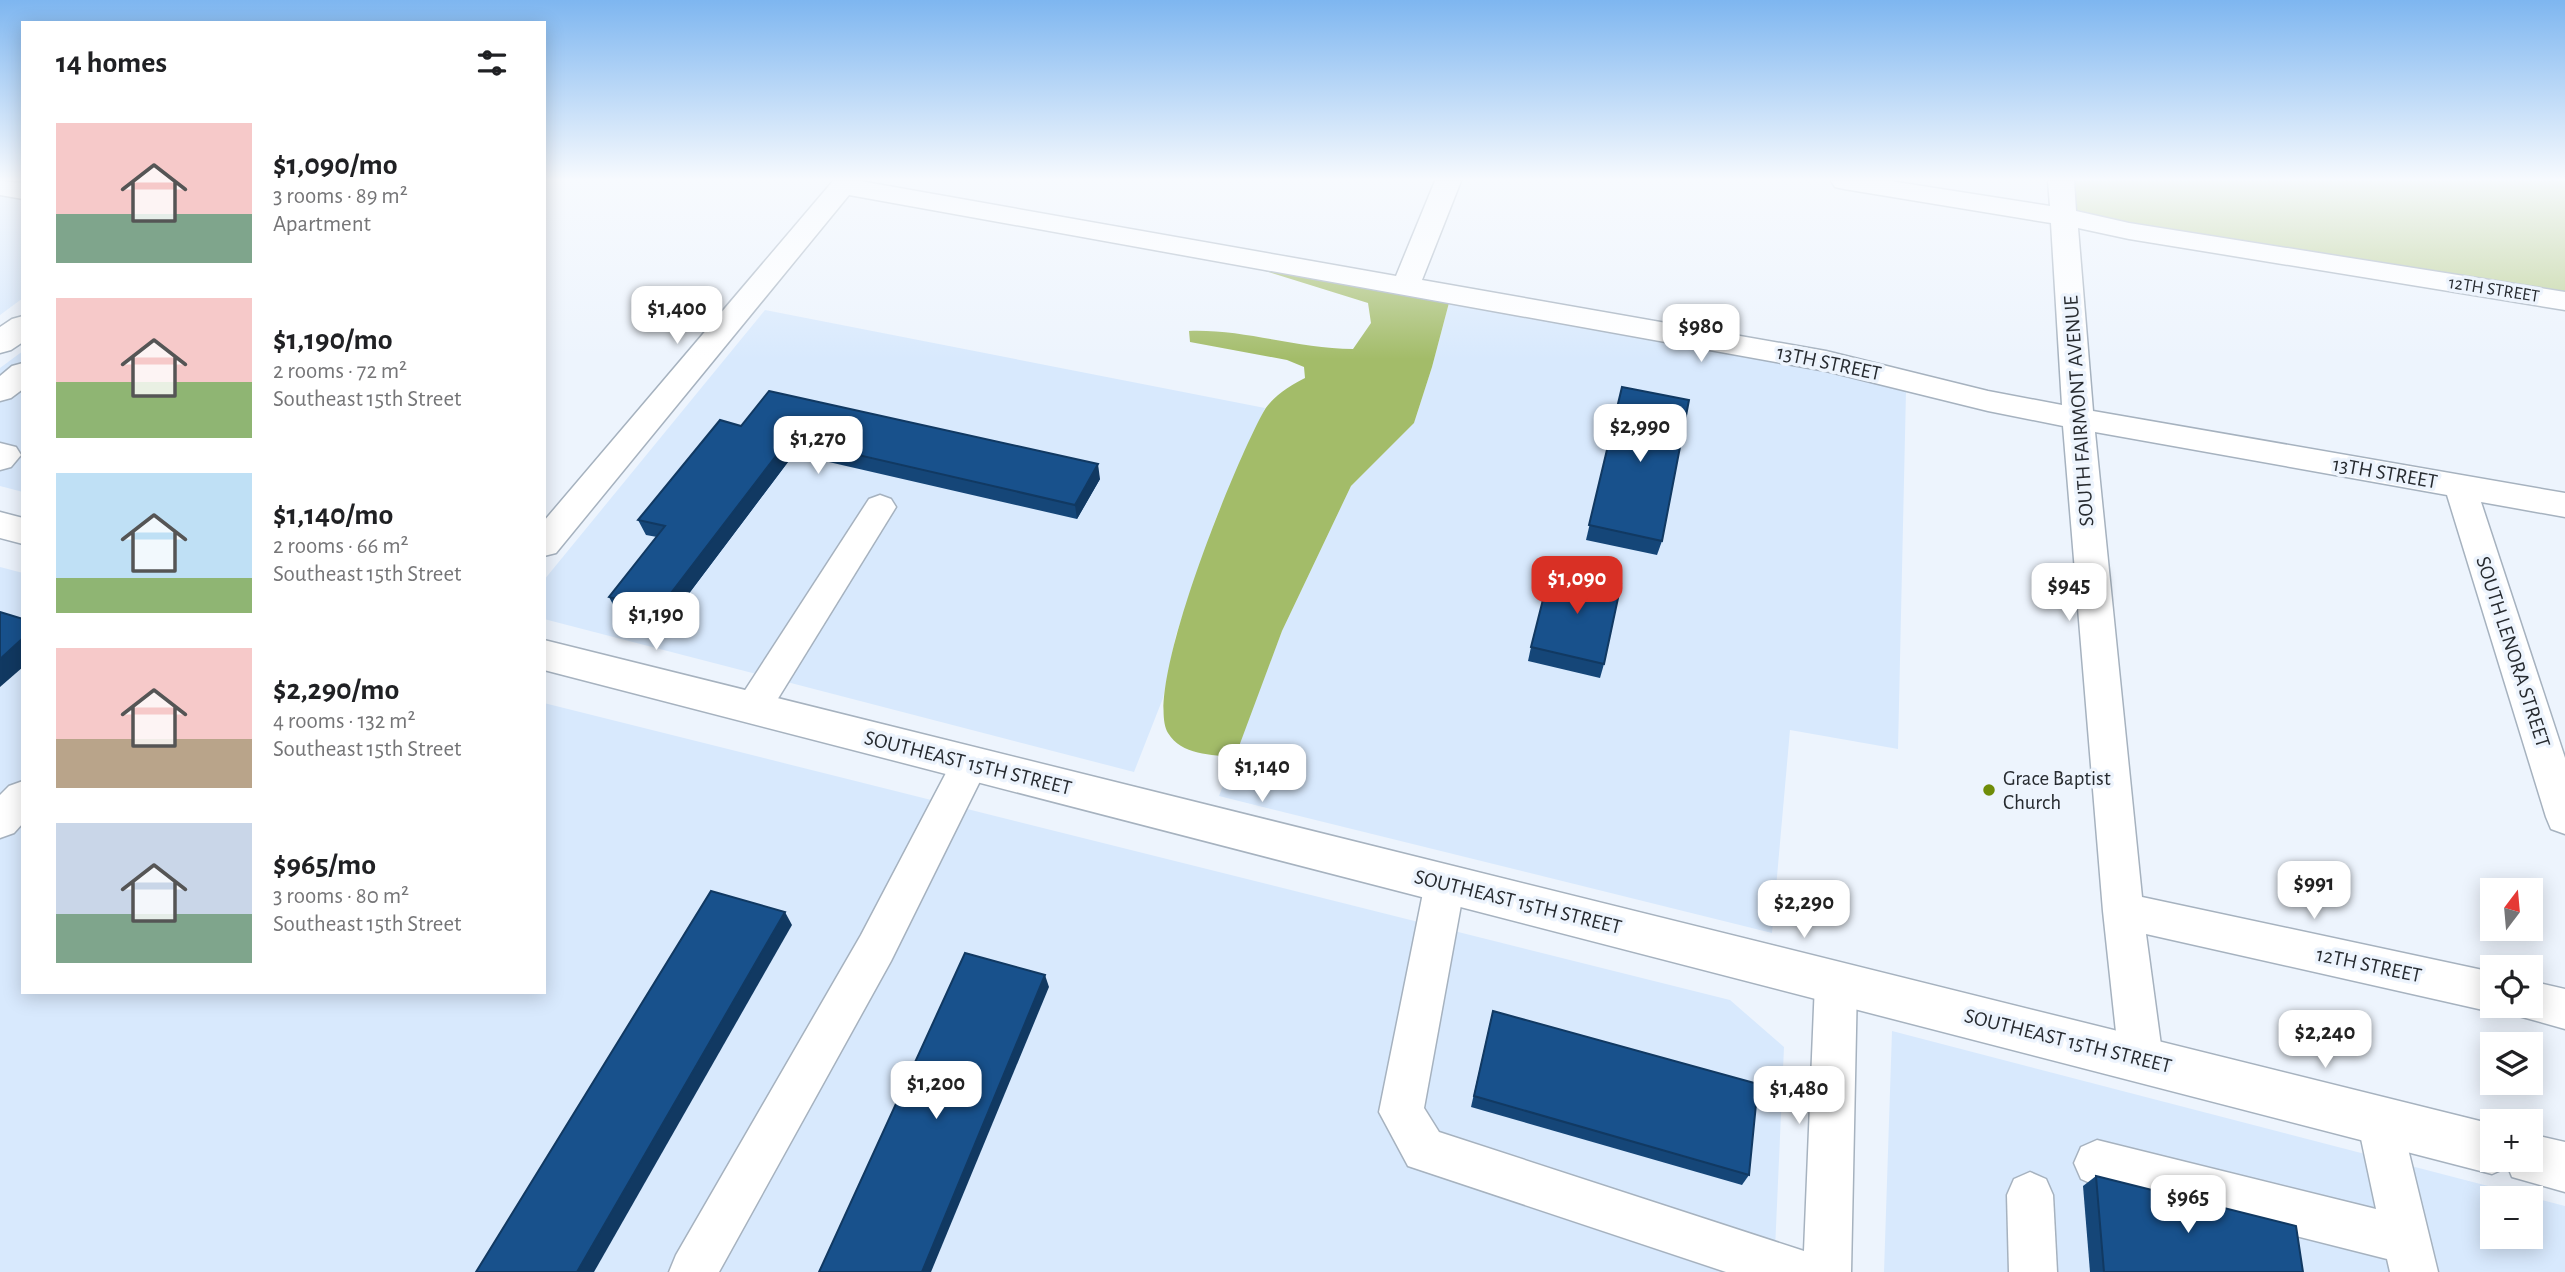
<!DOCTYPE html>
<html lang="en">
<head>
<meta charset="utf-8">
<style>
  :root { --surface:#fff; --page:#f6f6f6; --text:#202124; --muted:#757577; --accent:#d93025 }
  body { margin:0; font-family:"Alegreya Sans",sans-serif; background:var(--page); color:var(--text); height:100vh; display:flex; flex-direction:column; font-size:26px; white-space:nowrap }
  * { box-sizing:border-box; margin:0 }
  p { font-size:23px; color:var(--muted) }
  .icon { flex:none; width:38px; height:38px; fill:none; stroke:currentColor; stroke-width:2; stroke-linecap:round; stroke-linejoin:round }
  .map { position:relative; flex:1; overflow:hidden }
  .details { position:absolute; left:21px; top:21px; width:525px; height:973px; display:flex; flex-direction:column; background:var(--surface); border-radius:0px; box-shadow:0 4px 18px #0003 }
  .details>* { flex:none }
  .needle { width:46px; rotate:16deg }
  .controls { position:absolute; left:2480px; top:878px; display:grid; gap:14px }
  .controls a { display:grid; place-items:center; width:63px; height:63px; border-radius:0px; background:var(--surface); box-shadow:0 4px 18px #0003; font-size:35px }
  .price { position:absolute; translate:-50% -60px; padding:0 16px; border-radius:14px; background:#fff; color:#222; font-size:23px; line-height:46px; filter:drop-shadow(0 2px 4px #0008) }
  .price::after { content:''; position:absolute; left:50%; top:42px; width:21px; height:16px; margin-left:-10px; background:inherit; clip-path:polygon(0 0,100% 0,50% 100%) }
  .price.current { background:var(--accent); color:#fff }
  ul { padding:0; list-style:none }
  li { display:flex; align-items:center; gap:21px; height:175px; padding:0 35px }
  li span { display:grid; place-items:center; flex:none; width:196px; height:140px; border-radius:0px; color:#555 }
  li>.icon { margin-inline-start:auto }
  span .icon { width:84px; height:84px; fill:#fffc; stroke-width:1 }
  li b { font-size:30px }
  h2 { display:flex; justify-content:space-between; align-items:center; height:84px; padding:0 35px; font-size:30px }
  .map>svg:first-child { display:block }
</style>
</head>
<body>
<div class="map">
<svg width="2565" height="1272" viewBox="0 0 2565 1272">
  <rect width="100%" height="100%" fill="#edf4fd"/>
  <g fill="#d8e9fd" fill-rule="evenodd">
    <polygon points="0,181 23,181 23,298 0,315"/>
    <polygon points="1450,299 1852,377 1906,391 1898,749 1790,730 1772,933 1219,796 1282,631 1351,486 1414,423 1432,367"/>
    <polygon points="765,310 1265,408 1216,518 1176,635 1163,698 1134,772 544,619 544,580"/>
    <polygon points="23,351 23,492 0,486 0,368"/>
    <polygon points="0,567 23,573 23,992 544,992 544,703 1730,1000 1784,1047 1774,1272 0,1272"/>
    <path d="M1892 1031 2565 1206V1272H1884ZM2492 1199H2530V1237H2492Z"/>
  </g>
  <polygon fill="#bfd298" points="2070,181 2565,181 2565,297 2097,220 2075,209"/>
  <path fill="#a3bc69" d="M1282 268 1450 299 1432 367 1414 423 1351 486 1282 631 1235 757C1212 755 1181 755 1168 733 1142 689 1237 458 1264 411 1272 397 1291 385 1305 378L1304 367 1287 360 1190 342 1189 331C1245 329 1298 349 1353 349L1371 323 1368 303 1262 270Z"/>
  <g fill="none" stroke-linecap="round" stroke-linejoin="round">
    <defs>
      <g id="minor">
        <polygon points="0,181 23,183 23,199 0,195"/>
        <polygon points="833,181 860,181 1396,276 1435,181 1461,181 1422,280 1826,351 1988,391 2062,405 2051,223 1844,189 1835,187 1831,181 1890,181 2050,206 2048,181 2074,181 2076,211 2129,223 2565,292 2565,310 2129,239 2078,228 2093,411 2565,493 2565,517 2481,502 2565,758 2565,834 2551,829 2546,817 2447,495 2095,432 2142,897 2492,972 2492,1006 2506,1006 2492,1012 2146,934 2163,1060 2156,1075 2141,1081 2126,1075 2119,1060 2103,911 2063,426 1988,411 1826,371 849,195 556,553 544,556 544,521"/>
        <polygon points="23,363 23,389 11,398 0,401 0,376 12,366"/>
        <polygon points="0,443 16,447 21,455 11,467 0,470"/>
        <polygon points="880,495 891,499 896,507 766,718 753,723 740,718 735,708 740,698 869,499"/>
        <polygon points="970,747 983,752 989,763 891,961 719,1272 669,1272 676,1255 861,935 957,752"/>
        <polygon points="23,781 23,823 14,833 0,838 0,795 9,786"/>
        <polygon points="1445,865 1459,871 1465,883 1424,1108 1439,1132 1804,1251 1815,983 1821,969 1836,964 1851,969 1857,983 1851,1272 1726,1272 1408,1166 1379,1112 1425,883 1431,871"/>
        <polygon points="2530,981 2565,989 2565,1029 2515,1015 2511,1006 2530,1006"/>
        <polygon points="2379,1098 2395,1104 2401,1120 2438,1272 2390,1272 2387,1259 2097,1186 2081,1179 2074,1163 2081,1147 2097,1140 2376,1209 2357,1120 2363,1104"/>
        <polygon points="2030,1172 2046,1179 2053,1195 2057,1272 2009,1272 2007,1195 2014,1179"/>
      </g>
      <g id="major">
        <polygon points="23,316 23,342 11,350 0,353 0,327 12,319"/>
        <polygon points="0,512 23,518 23,544 0,538"/>
        <polygon points="544,640 2492,1124 2492,1160 2530,1160 2530,1134 2565,1142 2565,1192 2512,1177 2508,1167 2492,1174 544,670"/>
      </g>
    </defs>
    <use href="#minor" stroke="#a6b2bf" stroke-width="3"/>
    <use href="#major" stroke="#a6b2bf" stroke-width="3"/>
    <use href="#minor" fill="#fff" fill-rule="evenodd"/>
    <use href="#major" fill="#fff" fill-rule="evenodd"/>
  </g>
  <g fill="#154678">
    <polygon points="1622,387 1662,541 1657,555 1586,540"/>
    <polygon points="741,426 1100,479 1077,519 794,454 666,624 617,612 609,597 657,537 646,535 638,520"/>
    <polygon points="1531,647 1604,664 1600,678 1528,661"/>
    <polygon points="1490,1023 1749,1175 1742,1185 1471,1107"/>
    <polygon points="2096,1176 2303,1272 2090,1272 2083,1186"/>
  </g>
  <g fill="#113962">
    <polygon points="789,439 794,454 666,624 658,610"/>
    <polygon points="1098,464 1100,479 1077,519 1075,505"/>
    <polygon points="23,638 23,667 0,687 0,659"/>
    <polygon points="785,912 792,925 594,1272 577,1272"/>
    <polygon points="1045,975 1049,987 931,1272 922,1272"/>
  </g>
  <g fill="#18518c" stroke="#113962" stroke-width="2">
    <polygon points="1622,387 1689,400 1662,541 1589,525"/>
    <polygon points="769,391 1098,464 1075,505 789,439 658,610 609,597 665,526 638,520 720,420 741,426"/>
    <polygon points="1551,568 1621,584 1604,664 1531,647"/>
    <polygon points="0,612 23,619 23,638 0,659"/>
    <polygon points="711,891 785,912 577,1272 476,1272"/>
    <polygon points="965,953 1045,975 922,1272 819,1272"/>
    <polygon points="1493,1011 1758,1084 1749,1175 1474,1096"/>
    <polygon points="2096,1176 2296,1226 2303,1272 2104,1272"/>
  </g>
  <linearGradient id="sky" x2="0" y2="1"><stop stop-color="#7eb6f0"/><stop offset="0.5" stop-color="#f7fafe"/><stop offset="1" stop-color="#f7fafe" stop-opacity="0"/></linearGradient>
  <rect width="2565" height="359" fill="url(#sky)"/>
  <circle fill="#6f8c08" stroke="#edf4fd" stroke-width="2.5" cx="1989" cy="790" r="7"/>
  <g text-anchor="middle" dominant-baseline="central" stroke-width="7" stroke-linejoin="round" paint-order="stroke">
    <g font-size="18" fill="#272b30" stroke="#edf4fd">
      <text transform="translate(2494 290) rotate(9)">12TH STREET</text>
    </g>
    <g font-size="21" fill="#272b30" stroke="#edf4fd">
      <text transform="translate(1829 363) rotate(12)">13TH STREET</text>
      <text transform="translate(2079 411) rotate(-94)">SOUTH FAIRMONT AVENUE</text>
      <text transform="translate(2385 473) rotate(10)">13TH STREET</text>
      <text transform="translate(2513 652) rotate(72)">SOUTH LENORA STREET</text>
      <text transform="translate(968 763) rotate(14)">SOUTHEAST 15TH STREET</text>
      <text transform="translate(1518 902) rotate(14)">SOUTHEAST 15TH STREET</text>
      <text transform="translate(2369 965) rotate(12)">12TH STREET</text>
      <text transform="translate(2068 1041) rotate(14)">SOUTHEAST 15TH STREET</text>
    </g>
    <g font-size="21" fill="#272b30" stroke="#edf4fd" text-anchor="start">
      <text x="2003" y="778">Grace Baptist<tspan x="2003" dy="24">Church</tspan></text>
    </g>
  </g>
</svg>
<div class="controls">
<a><svg class="needle" viewBox="-14 -14 28 28"><path d="M0-13l5 13h-10z" fill="#e53935"/><path d="M0 13l5-13h-10z" fill="#757577"/></svg></a>
<a><svg class="icon" aria-label="locate" viewBox="0 0 24 24"><circle cx="12" cy="12" r="6"/><path d="M12 2v4M12 18v4M2 12h4M18 12h4"/></svg></a>
<a><svg class="icon" aria-label="layers" viewBox="0 0 24 24"><path d="M12 4l9 5-9 5-9-5zM3 14l9 5 9-5"/></svg></a>
<a>+</a>
<a>−</a>
</div>
<b class="price" style="left:677px;top:346px">$1,400</b>
<b class="price" style="left:1701px;top:364px">$980</b>
<b class="price" style="left:1640px;top:464px">$2,990</b>
<b class="price" style="left:818px;top:476px">$1,270</b>
<b class="price current" style="left:1577px;top:616px">$1,090</b>
<b class="price" style="left:2069px;top:623px">$945</b>
<b class="price" style="left:656px;top:652px">$1,190</b>
<b class="price" style="left:1262px;top:804px">$1,140</b>
<b class="price" style="left:2314px;top:921px">$991</b>
<b class="price" style="left:1804px;top:940px">$2,290</b>
<b class="price" style="left:2325px;top:1070px">$2,240</b>
<b class="price" style="left:936px;top:1121px">$1,200</b>
<b class="price" style="left:1799px;top:1126px">$1,480</b>
<b class="price" style="left:2188px;top:1235px">$965</b>
<section class="details">
<h2>14 homes<svg class="icon" aria-label="filters" viewBox="0 0 24 24"><path d="M4 7h16M4 17h16"/><circle cx="9" cy="7" r="2"/><circle cx="15" cy="17" r="2"/></svg></h2>
<ul>
<li><span style="background:linear-gradient(#f6c9c9 65%,#7fa58c 0)"><svg class="icon" aria-label="home" viewBox="0 0 24 24"><path d="M3 11l9-7 9 7M6 9v11h12V9"/></svg></span><div><b>$1,090/mo</b><p>3 rooms · 89 m²</p><p>Apartment</p></div></li>
<li><span style="background:linear-gradient(#f6c9c9 60%,#8fb573 0)"><svg class="icon" aria-label="home" viewBox="0 0 24 24"><path d="M3 11l9-7 9 7M6 9v11h12V9"/></svg></span><div><b>$1,190/mo</b><p>2 rooms · 72 m²</p><p>Southeast 15th Street</p></div></li>
<li><span style="background:linear-gradient(#bfe0f5 75%,#8fb573 0)"><svg class="icon" aria-label="home" viewBox="0 0 24 24"><path d="M3 11l9-7 9 7M6 9v11h12V9"/></svg></span><div><b>$1,140/mo</b><p>2 rooms · 66 m²</p><p>Southeast 15th Street</p></div></li>
<li><span style="background:linear-gradient(#f6c9c9 65%,#b9a48a 0)"><svg class="icon" aria-label="home" viewBox="0 0 24 24"><path d="M3 11l9-7 9 7M6 9v11h12V9"/></svg></span><div><b>$2,290/mo</b><p>4 rooms · 132 m²</p><p>Southeast 15th Street</p></div></li>
<li><span style="background:linear-gradient(#c9d6e8 65%,#7fa58c 0)"><svg class="icon" aria-label="home" viewBox="0 0 24 24"><path d="M3 11l9-7 9 7M6 9v11h12V9"/></svg></span><div><b>$965/mo</b><p>3 rooms · 80 m²</p><p>Southeast 15th Street</p></div></li>
</ul>
</section>
</div>
</body>
</html>
